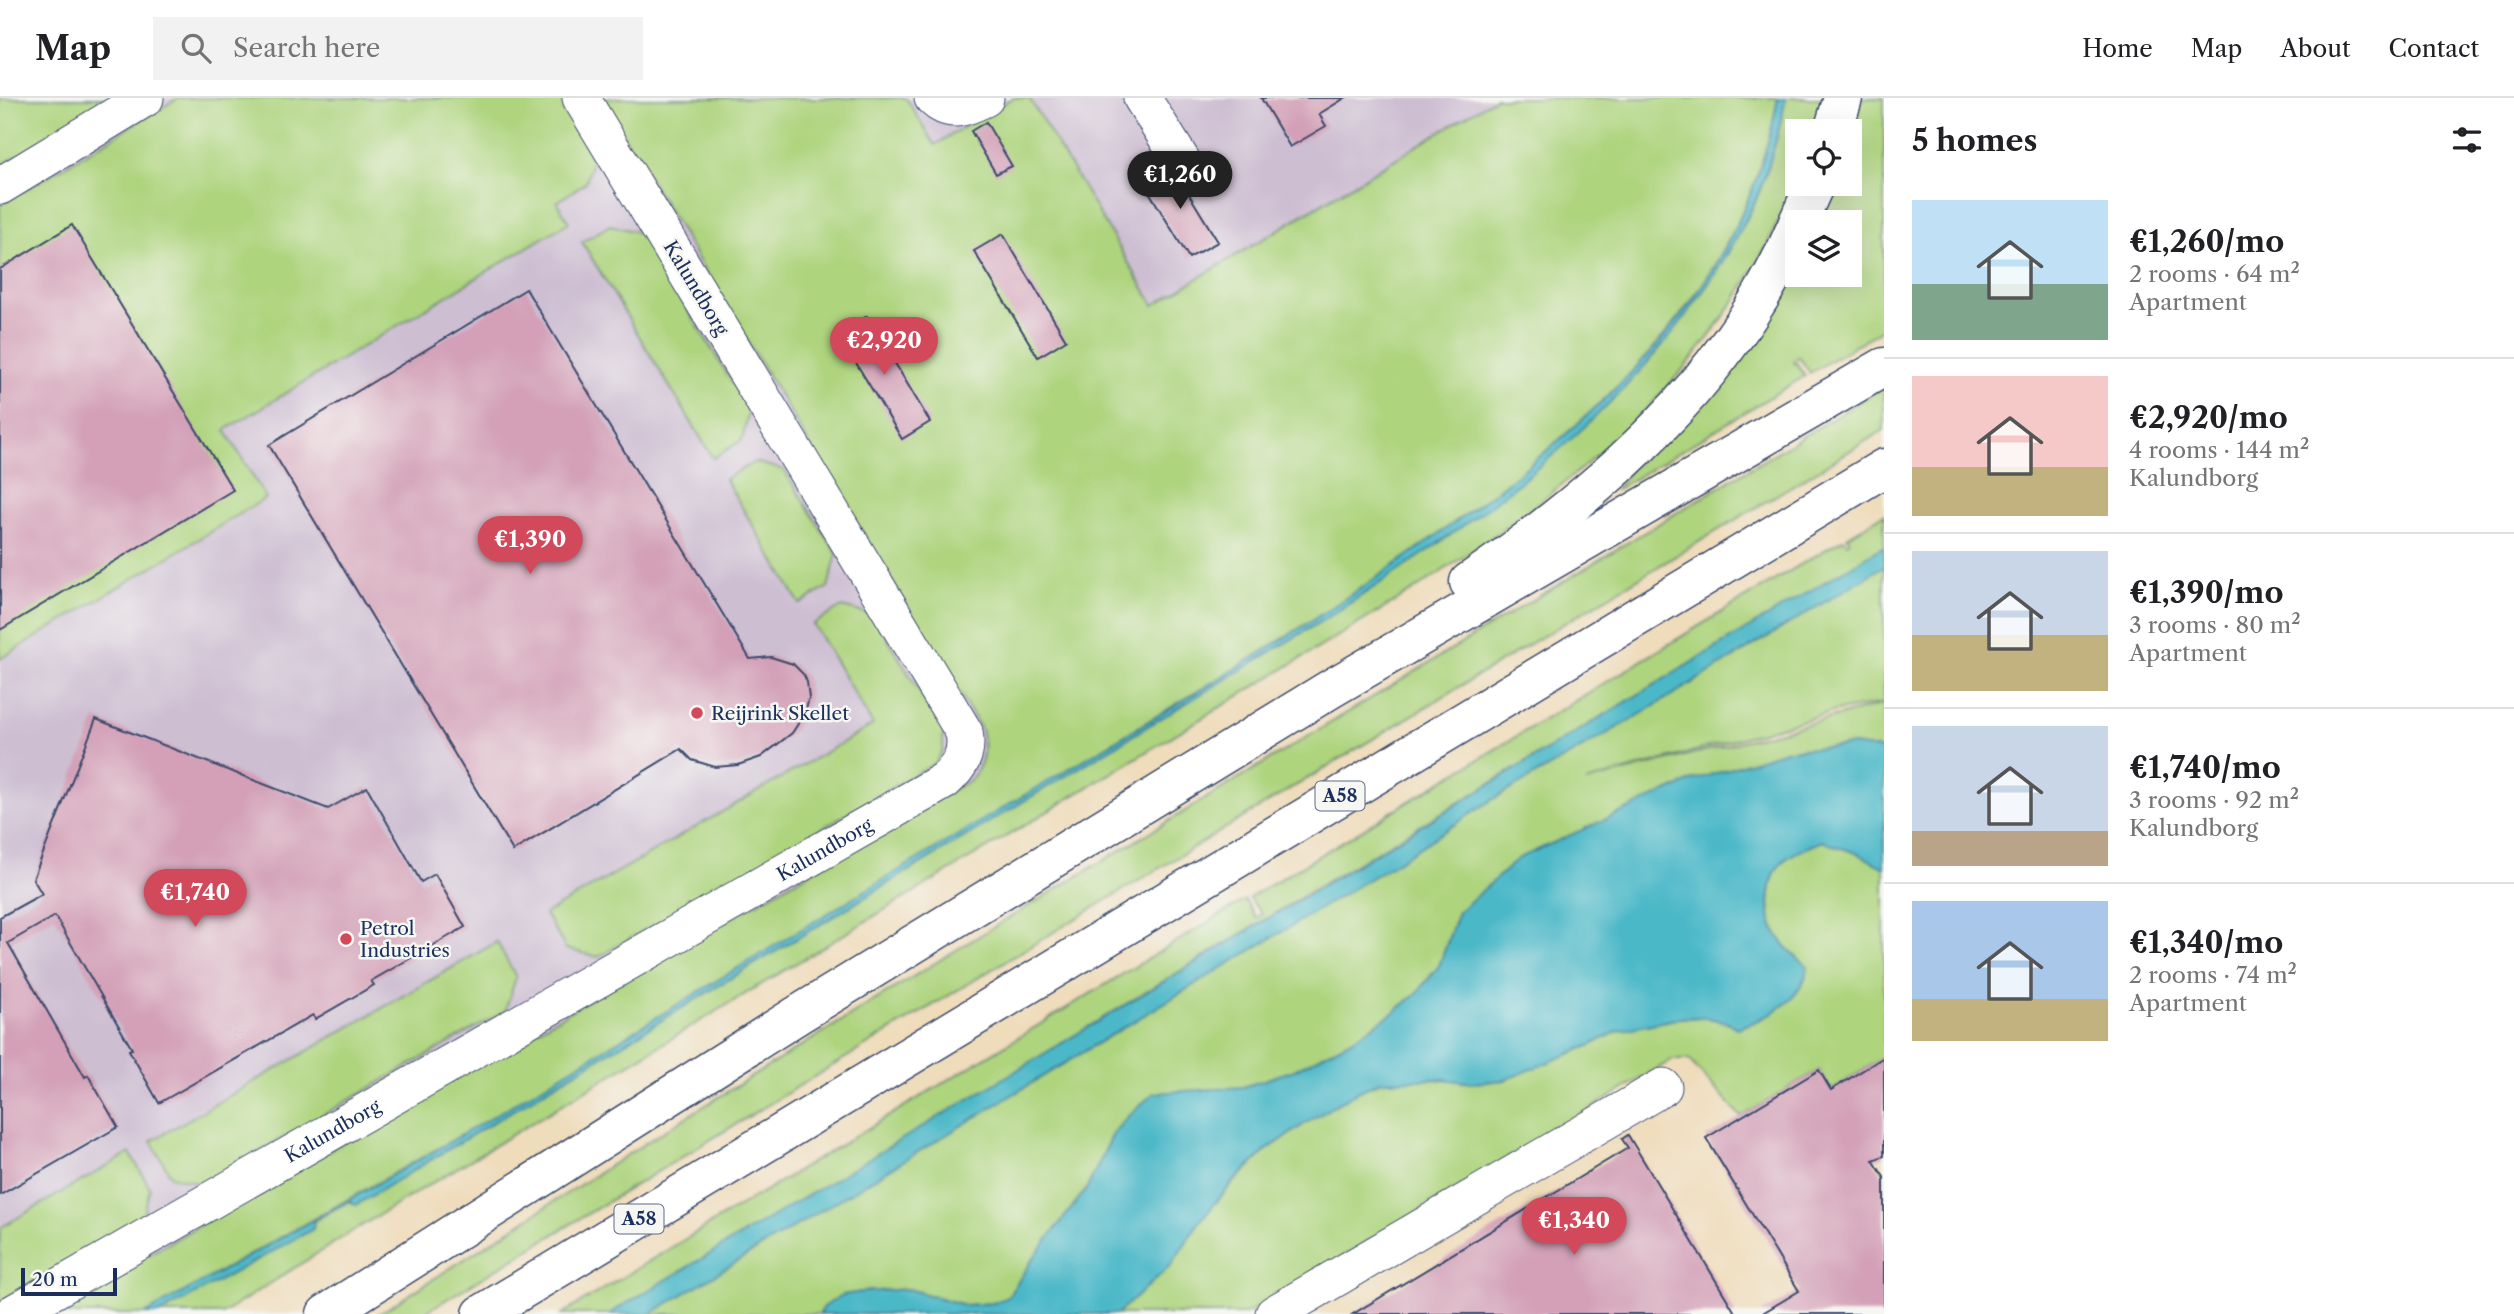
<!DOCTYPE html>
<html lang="en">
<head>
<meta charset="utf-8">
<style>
  :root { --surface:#fff; --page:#f2f2f2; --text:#202124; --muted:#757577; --line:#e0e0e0; --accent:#d1495b }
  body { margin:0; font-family:"Libre Caslon Text",serif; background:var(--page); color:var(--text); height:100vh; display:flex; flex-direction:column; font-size:26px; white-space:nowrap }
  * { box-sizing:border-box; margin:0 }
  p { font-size:23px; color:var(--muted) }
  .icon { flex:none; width:38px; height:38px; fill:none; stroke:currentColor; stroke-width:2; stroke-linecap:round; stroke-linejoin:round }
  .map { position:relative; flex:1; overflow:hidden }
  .details { display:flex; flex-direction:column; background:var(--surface); width:630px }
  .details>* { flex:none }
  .fabs { position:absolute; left:1785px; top:21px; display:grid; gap:14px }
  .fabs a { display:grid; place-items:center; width:77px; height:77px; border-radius:0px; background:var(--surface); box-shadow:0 7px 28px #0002; font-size:35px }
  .scale { position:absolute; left:21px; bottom:18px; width:96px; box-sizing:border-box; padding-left:7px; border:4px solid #1b2f5e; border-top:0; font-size:19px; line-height:24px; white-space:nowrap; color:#1b2f5e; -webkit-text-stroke:5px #f6f6f2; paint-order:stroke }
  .price { position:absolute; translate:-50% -60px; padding:0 16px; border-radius:24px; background:var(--accent); color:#fff; font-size:23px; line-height:46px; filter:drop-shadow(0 2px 4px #0008) }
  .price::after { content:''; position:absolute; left:50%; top:42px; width:21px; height:16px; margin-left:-10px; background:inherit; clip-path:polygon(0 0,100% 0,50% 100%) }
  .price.selected { background:#222; color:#fff }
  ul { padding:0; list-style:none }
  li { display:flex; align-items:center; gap:21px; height:175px; padding:0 28px }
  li+li { border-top:2px solid var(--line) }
  li span { display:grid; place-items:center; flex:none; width:196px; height:140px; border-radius:0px; color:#555 }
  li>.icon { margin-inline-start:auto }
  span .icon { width:84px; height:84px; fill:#fffc; stroke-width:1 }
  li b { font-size:30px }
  h2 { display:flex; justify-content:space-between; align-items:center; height:84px; padding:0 28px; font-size:30px }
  header { display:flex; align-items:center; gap:42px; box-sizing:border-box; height:98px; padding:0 35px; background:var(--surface); border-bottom:2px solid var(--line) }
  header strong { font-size:33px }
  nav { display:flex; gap:38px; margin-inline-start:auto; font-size:24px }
  .search { width:490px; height:63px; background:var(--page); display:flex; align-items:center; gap:18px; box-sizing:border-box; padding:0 24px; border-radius:0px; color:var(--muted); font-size:26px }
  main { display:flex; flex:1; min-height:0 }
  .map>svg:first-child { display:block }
</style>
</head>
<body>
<header>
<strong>Map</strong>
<div class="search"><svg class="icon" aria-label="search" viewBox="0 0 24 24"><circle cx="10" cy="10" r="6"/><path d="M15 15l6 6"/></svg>Search here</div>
<nav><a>Home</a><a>Map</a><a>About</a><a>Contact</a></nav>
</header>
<main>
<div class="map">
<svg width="1884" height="1216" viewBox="0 0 1884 1216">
  <rect width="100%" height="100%" fill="#f6f6f2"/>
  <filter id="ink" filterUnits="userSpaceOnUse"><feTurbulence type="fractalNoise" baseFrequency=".0143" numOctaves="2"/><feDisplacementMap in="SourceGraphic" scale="14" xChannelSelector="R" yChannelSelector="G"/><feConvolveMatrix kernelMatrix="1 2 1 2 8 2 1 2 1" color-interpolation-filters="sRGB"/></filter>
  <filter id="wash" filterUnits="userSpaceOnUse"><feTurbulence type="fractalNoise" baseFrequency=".00686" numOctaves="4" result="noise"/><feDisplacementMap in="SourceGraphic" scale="28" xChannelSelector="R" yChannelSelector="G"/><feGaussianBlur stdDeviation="1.57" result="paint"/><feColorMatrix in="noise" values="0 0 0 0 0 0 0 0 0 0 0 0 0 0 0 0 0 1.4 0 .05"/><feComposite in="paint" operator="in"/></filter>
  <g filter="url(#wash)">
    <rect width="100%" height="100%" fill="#efdcbb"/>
    <polygon fill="#cdbed2" points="0,0 1763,0 1003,663 54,1216 0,1216"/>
    <g fill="#aed47e" stroke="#64826e" stroke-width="2">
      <polygon points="0,0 113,0 0,68"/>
      <polygon points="178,0 562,0 594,55 586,84 557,104 569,124 225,332 266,400 0,561 0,107"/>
      <path d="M601 0H906L935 47 1013 0H1029L1154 207 1496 0H1778C1746 177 1630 289 1494 395 1412 458 1327 514 1239 568L486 1023 145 1216H46L970 682C984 667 986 651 981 631Z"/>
      <path d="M1786 0H1824L1815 33H1797C1797 48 1800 67 1797 81 1792 102 1777 124 1768 144 1692 299 1551 402 1411 494L351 1134 222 1216H159L313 1131 314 1123 349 1103 356 1107 1287 544C1349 506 1409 465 1467 422 1585 335 1693 237 1756 102 1770 70 1778 35 1786 0Z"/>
      <polygon points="1857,0 1884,0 1884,230 1810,275 1799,259 1793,263 1795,266 1797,265 1805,278 1614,393 1797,160 1797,177 1850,177 1850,124 1814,124 1830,86 1850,86 1850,33"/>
      <polygon points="610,127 641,135 749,312 742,342 713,360 582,144"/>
      <polygon points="1884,289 1884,332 422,1216 379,1216 672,1028 961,849"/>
      <polygon points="755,364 784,372 837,456 828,489 800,506 725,381"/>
      <polygon points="1884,416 1884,448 1833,480 1326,784 936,1022 609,1216 562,1216 1245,802 1256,820 1262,816 1249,800 1843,441 1847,445 1850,443 1847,439"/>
      <polygon points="1884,468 1884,605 1836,613 1586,684 1884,606 1884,652 1854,647 1458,814 1439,868 1416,896 1393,915 1353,941 1295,972 1243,989 1202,993 1114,1034 1087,1090 1034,1159 1008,1199 993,1205 965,1207 908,1191 862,1194 843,1197 823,1209 820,1216 650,1216 1397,764 1492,702 1641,616"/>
      <polygon points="842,509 873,517 943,632 943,653 935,665 598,859 566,851 545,816 873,627 813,526"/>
      <path d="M1822 743 1859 756 1884 770V959L1831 992 1819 972 1741 1019 1689 962H1672L1246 1216H1117L1171 1167 1200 1123 1233 1085 1267 1052 1303 1027 1353 996 1381 983 1444 981 1472 985 1505 982 1591 947 1618 933 1680 920 1703 919 1723 923 1737 930C1767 921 1803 902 1808 869 1782 848 1765 830 1770 795 1771 787 1774 774 1778 768 1788 756 1808 749 1822 743Z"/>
      <polygon points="497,844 516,879 505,913 202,1086 171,1078 151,1043"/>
      <polygon points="130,1055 150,1090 142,1121 0,1204 0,1130"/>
    </g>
    <g fill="#4cb8c8" stroke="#347493" stroke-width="2">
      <path d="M1778 0H1786C1779 34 1770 69 1756 101 1671 287 1496 411 1330 518L356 1107 349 1103 314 1122 313 1131 159 1216H145C260 1151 377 1088 490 1020 652 923 811 824 973 728 1122 638 1274 553 1416 452 1501 392 1585 327 1655 249 1718 179 1761 93 1778 0Z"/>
      <polygon points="1884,448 1884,468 1641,616 1492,702 1397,764 751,1155 650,1216 609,1216 1029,965"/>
      <path d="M1854 647 1884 652V770L1859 756 1822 743C1808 749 1788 756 1779 768 1774 774 1771 787 1770 795 1765 829 1782 848 1808 868 1803 902 1767 921 1737 930L1723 923 1703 919 1680 920 1618 933 1591 947 1505 982 1472 985 1444 981 1381 983 1353 996 1303 1027 1267 1052 1232 1085 1200 1123 1171 1167 1117 1216H820L823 1209 842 1197 862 1194 908 1191 965 1207 993 1205 1008 1199 1034 1159 1087 1090 1114 1034 1130 1016 1154 995 1243 989 1294 972 1353 941 1393 915 1416 896 1439 868 1458 814 1519 760 1691 683 1788 652Z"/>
    </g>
    <g id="blocks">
      <g fill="#d3a0b7">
        <polygon points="1261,0 1345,0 1319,16 1326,28 1290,49"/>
        <polygon points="986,24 1012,68 996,76 971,33"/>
        <polygon points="1170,65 1218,144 1189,160 1142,82"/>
        <polygon points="72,127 233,392 0,532 0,171"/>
        <polygon points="1003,136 1066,242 1038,259 974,153"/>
        <polygon points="526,191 750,561 771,559 793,566 804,577 807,584 809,600 805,615 792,635 761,659 738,667 715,669 692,662 681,651 513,753 269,347"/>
        <polygon points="867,218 930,324 902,341 838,235"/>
        <polygon points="96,621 328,711 367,689 421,784 435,776 465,829 371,883 374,887 315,921 313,917 159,1005 129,952 132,951 55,818 8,845 85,979 88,977 118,1029 0,1097 0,819 42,796 33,781"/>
        <polygon points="1884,959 1884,1058 1873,1062 1884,1079 1884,1216 1761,1216 1799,1193 1706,1040 1819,972 1831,992"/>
        <polygon points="1628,1037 1736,1216 1353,1216 1628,1050 1622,1041"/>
      </g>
    </g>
  </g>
  <g filter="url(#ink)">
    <use href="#blocks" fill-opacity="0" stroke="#3b496c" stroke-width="2"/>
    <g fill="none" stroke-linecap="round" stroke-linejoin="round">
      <defs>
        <g id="minor">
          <path d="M933 0C950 17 966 9 985 0"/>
          <polyline points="1142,0 1188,73"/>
          <polyline points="0,88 145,0"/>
          <path id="s1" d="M12 1216 944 683C960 669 968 656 964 634L581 0"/>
          <polyline points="1274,1216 1663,989"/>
        </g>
        <g id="highway">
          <polyline points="1833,33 1843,0"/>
          <polyline points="1798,124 1815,86"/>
          <path d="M1469 484C1602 393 1733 279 1797 127"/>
          <polyline points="326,1216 799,916 1332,590 1884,269"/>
          <polyline points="482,1216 1884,370"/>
        </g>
      </defs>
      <use href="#minor" stroke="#3b496c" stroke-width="39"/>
      <use href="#highway" stroke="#3b496c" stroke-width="41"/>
      <use href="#minor" stroke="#fff" stroke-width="37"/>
      <use href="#highway" stroke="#fff" stroke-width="38"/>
    </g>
  </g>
  <g fill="#d1495b" stroke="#f6f6f2" stroke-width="2.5">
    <circle cx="697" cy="615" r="7"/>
    <circle cx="346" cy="841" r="7"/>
  </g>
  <g text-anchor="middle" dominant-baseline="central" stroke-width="5" stroke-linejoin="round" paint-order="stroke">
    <g fill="#f6f6f2" stroke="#5d6b8a" stroke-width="2">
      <rect x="1315.5" y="683.5" width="49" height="29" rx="5"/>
      <rect x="614.5" y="1106.5" width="49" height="29" rx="5"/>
    </g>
    <g font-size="18" font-weight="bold" fill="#1b2f5e">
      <text x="1340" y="698">A58</text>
      <text x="639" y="1121">A58</text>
    </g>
    <g font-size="19" fill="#1b2f5e" stroke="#f6f6f2">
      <text transform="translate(696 190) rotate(59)">Kalundborg</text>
      <text stroke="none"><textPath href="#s1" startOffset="936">Kalundborg</textPath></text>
      <text stroke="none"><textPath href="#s1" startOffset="369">Kalundborg</textPath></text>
    </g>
    <g font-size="19" fill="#1b2f5e" stroke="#f6f6f2" text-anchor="start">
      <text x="711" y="615">Reijrink Skellet</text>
      <text x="360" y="830">Petrol<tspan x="360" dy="22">Industries</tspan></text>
    </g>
  </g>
</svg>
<div class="fabs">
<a><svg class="icon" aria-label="locate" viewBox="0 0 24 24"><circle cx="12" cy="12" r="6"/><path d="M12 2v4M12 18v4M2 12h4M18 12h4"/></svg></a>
<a><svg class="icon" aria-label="layers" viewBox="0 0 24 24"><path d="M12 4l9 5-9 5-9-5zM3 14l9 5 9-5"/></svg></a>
</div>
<div class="scale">20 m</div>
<b class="price selected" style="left:1180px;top:113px">€1,260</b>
<b class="price" style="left:884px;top:279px">€2,920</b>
<b class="price" style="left:530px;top:478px">€1,390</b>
<b class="price" style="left:195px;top:831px">€1,740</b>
<b class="price" style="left:1574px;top:1159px">€1,340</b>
</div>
<section class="details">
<h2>5 homes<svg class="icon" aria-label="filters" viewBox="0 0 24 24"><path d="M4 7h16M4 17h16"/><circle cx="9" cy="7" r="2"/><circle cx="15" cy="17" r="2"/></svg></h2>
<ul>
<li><span style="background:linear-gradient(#bfe0f5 60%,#7fa58c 0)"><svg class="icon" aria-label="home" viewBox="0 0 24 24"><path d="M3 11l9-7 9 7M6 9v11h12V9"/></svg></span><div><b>€1,260/mo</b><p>2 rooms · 64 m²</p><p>Apartment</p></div></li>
<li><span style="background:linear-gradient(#f6c9c9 65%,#c2b280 0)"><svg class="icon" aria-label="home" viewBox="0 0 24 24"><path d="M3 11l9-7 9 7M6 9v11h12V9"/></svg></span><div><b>€2,920/mo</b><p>4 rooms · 144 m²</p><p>Kalundborg</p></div></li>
<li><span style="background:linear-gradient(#c9d6e8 60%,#c2b280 0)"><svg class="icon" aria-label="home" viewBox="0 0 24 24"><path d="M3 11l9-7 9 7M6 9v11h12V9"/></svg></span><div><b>€1,390/mo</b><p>3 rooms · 80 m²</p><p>Apartment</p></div></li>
<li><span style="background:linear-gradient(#c9d6e8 75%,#b9a48a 0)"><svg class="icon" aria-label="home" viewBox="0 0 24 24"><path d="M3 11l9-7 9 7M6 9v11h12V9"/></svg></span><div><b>€1,740/mo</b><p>3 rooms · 92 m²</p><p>Kalundborg</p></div></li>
<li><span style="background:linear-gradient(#a9c7e8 70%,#c2b280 0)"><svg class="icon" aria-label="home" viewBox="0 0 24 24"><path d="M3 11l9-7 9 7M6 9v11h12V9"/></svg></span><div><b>€1,340/mo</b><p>2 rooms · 74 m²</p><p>Apartment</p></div></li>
</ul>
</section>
</main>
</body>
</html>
